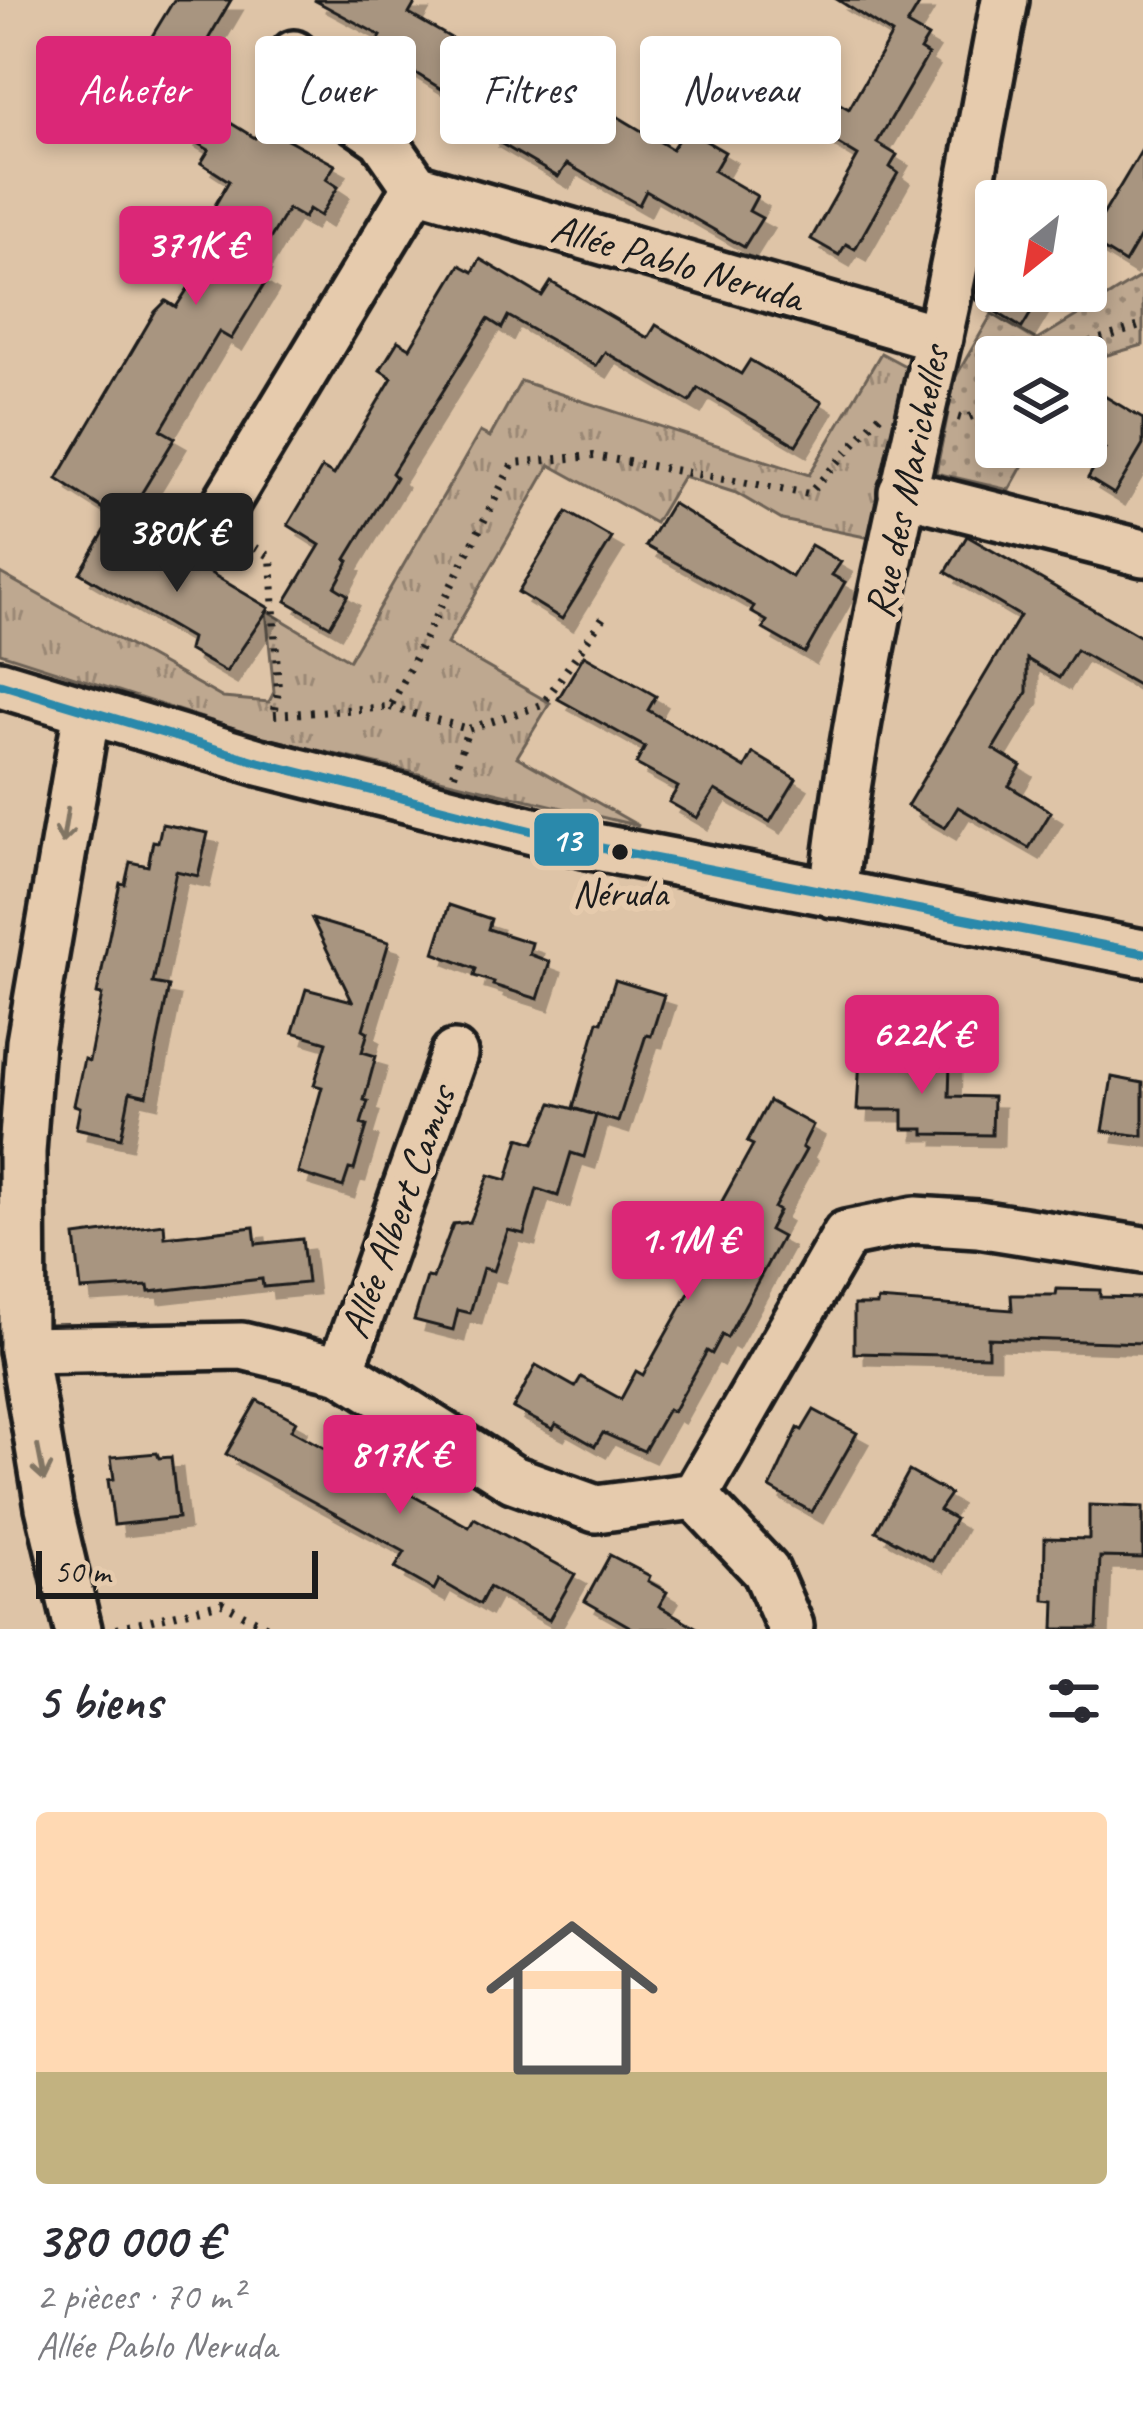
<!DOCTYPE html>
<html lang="fr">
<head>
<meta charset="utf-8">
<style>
  :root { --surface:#fff; --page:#f7f7f7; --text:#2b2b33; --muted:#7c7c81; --accent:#db2777 }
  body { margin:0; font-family:Caveat,sans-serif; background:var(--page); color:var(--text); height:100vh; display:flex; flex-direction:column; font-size:45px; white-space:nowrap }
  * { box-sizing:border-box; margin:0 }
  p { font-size:39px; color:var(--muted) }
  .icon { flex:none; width:66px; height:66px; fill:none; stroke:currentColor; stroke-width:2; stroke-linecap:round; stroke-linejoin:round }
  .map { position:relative; height:1629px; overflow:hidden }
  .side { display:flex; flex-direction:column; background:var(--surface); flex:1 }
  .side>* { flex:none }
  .banner { position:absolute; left:36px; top:36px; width:1071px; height:108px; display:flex; gap:24px }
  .needle { width:78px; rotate:210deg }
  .controls { position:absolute; left:975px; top:180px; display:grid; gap:24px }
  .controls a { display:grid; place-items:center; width:132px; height:132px; border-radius:12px; background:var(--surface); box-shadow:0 6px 18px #0003; font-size:60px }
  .scale { position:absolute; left:36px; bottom:30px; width:282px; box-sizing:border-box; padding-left:12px; border:6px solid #1c1c1c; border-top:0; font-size:33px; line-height:42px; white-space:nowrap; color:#1c1c1c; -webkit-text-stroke:9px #e6cbad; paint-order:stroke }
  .price { position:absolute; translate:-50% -102px; padding:0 27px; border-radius:12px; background:var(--accent); color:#fff; font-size:39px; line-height:78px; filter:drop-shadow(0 3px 6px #0008) }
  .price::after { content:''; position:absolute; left:50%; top:72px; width:36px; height:27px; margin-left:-18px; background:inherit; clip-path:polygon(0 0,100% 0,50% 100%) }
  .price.current { background:#222; color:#fff }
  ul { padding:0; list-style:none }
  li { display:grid; align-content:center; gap:24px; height:636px; padding:0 36px }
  li span { display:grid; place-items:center; height:372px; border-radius:12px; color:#555 }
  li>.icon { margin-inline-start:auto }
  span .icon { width:216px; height:216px; fill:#fffc; stroke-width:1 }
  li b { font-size:51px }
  h2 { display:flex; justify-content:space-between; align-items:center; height:144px; padding:0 36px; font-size:51px }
  .tag { padding:0 42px; border-radius:12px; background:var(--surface); box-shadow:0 6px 18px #0003; font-size:42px; line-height:108px }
  .tag.current { background:var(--accent); color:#fff }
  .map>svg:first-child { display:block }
</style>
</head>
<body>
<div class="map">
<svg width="1143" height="1629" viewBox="0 0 1143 1629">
  <defs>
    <pattern id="grass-dots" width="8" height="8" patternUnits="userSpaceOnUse" patternTransform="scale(3)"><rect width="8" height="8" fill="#bea890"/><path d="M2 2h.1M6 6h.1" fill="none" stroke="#9a8875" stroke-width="1.8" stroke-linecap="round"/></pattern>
    <pattern id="park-tufts" width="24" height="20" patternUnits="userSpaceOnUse" patternTransform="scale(3)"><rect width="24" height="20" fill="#bea890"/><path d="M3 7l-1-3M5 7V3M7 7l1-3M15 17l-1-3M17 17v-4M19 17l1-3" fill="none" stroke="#9a8875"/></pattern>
    <filter id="shadow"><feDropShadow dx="11" dy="11" stdDeviation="0" flood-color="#0004"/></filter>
  </defs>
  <rect width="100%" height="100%" fill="#dec4a7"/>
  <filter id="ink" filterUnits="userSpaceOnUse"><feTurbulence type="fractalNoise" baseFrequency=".00833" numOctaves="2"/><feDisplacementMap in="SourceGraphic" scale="24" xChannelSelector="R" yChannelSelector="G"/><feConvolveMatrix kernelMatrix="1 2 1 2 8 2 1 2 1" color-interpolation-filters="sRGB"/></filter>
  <g filter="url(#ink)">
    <polygon fill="url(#grass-dots)" stroke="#6d6256" stroke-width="3" points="1143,275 1143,345 1086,361 1086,357 996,357 996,447 1033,447 1009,490 936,473 955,378 992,314 1037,340"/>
    <polygon fill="url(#park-tufts)" stroke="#6d6256" stroke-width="3" points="881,353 909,368 875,539 782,520 736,493 683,476 655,523 550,465 447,644 550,703 517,757 639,826 258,736 0,653 0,573 223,698 269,702 274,692 266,610 349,660 480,432 490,437 521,381 809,475"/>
    <g fill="#a89580" stroke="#1c1c1c" stroke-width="3" filter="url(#shadow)">
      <polygon points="174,0 231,0 186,77 143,51"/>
      <polygon points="314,0 417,0 409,14 607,127 615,115 672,149 685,129 725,152 714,171 757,196 749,211 762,218 744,247 646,191 639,205 567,164 558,177 488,136 495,122 386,55 388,50 377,43 381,36"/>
      <polygon points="838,0 922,0 907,25 928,37 920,50 928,55 877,143 897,155 890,167 898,173 855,249 846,244 839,255 811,239 858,156 815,130 833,100 849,109 892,34"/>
      <polygon points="203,106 255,138 263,126 335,165 326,179 338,187 320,216 309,209 304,218 288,209 258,259 260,260 254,272 267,280 231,339 219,332 161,430 175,438 124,522 57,479 155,312 166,301 176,307 221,237 203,226 229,181 201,163 209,150 185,136"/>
      <polygon points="1143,148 1143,232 1125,263 1086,239 1086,205 1103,215"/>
      <polygon points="480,259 542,296 551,282 648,338 656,325 741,374 750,360 822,402 796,445 698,388 690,402 605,352 596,366 508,316 502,328 488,319 392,473 396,477 346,559 349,561 335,587 348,595 330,626 286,601 320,545 288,525 322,468 334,475 392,378 380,370 398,341 410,348 460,265 473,272"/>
      <polygon points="976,291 1044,291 1022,328 975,299"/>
      <polygon points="1086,385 1143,419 1143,445 1114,494 1088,478 1105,449 1086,437"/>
      <polygon points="672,503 792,577 811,545 841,562 832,575 845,582 805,653 763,629 767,621 751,612 754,606 646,546"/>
      <polygon points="567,512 612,538 562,619 518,592"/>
      <polygon points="110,522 173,559 177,553 269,608 226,672 188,650 191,638 80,573"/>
      <polygon points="967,536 1143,638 1143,688 1076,650 1059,678 1027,659 1027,692 993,749 1021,766 1009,786 1051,812 1029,848 958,807 945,828 907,806 1020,616 946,572"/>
      <polygon points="584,655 656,696 648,710 745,768 753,753 796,779 770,822 715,790 697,818 669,802 678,787 636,764 645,747 558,699"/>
      <polygon points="162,824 208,833 198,876 176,871 153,983 169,986 147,1096 130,1092 121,1138 76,1128 80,1107 74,1105 84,1059 89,1061 102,995 97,994 120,883 125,884 130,862 148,866 153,841 158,842"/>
      <polygon points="449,905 491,919 488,929 532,943 529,954 550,962 538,999 493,985 494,982 474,976 476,969 434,953"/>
      <polygon points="312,919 389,942 363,1029 368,1032 362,1052 376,1056 364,1100 368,1101 361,1124 367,1126 354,1170 349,1169 343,1187 298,1173 322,1087 314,1085 327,1042 293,1032 306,989 352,1001"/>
      <polygon points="615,980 664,995 651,1036 646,1035 618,1122 573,1108 598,1021 602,1022"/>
      <polygon points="860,1058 950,1063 949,1096 993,1097 992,1135 924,1134 924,1129 903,1129 903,1110 857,1110"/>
      <polygon points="1112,1077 1143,1083 1143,1136 1103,1131"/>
      <polygon points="769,1101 813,1125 802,1147 806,1150 774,1208 779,1211 769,1230 782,1237 727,1338 722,1335 712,1354 707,1351 673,1412 668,1409 644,1451 603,1433 595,1446 556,1424 553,1429 513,1408 536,1365 575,1387 581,1377 621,1399 636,1371 643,1375 735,1211 721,1203 753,1145 747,1142"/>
      <polygon points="552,1103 596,1115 584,1157 571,1153 558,1196 537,1189 524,1234 508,1230 494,1271 483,1268 470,1313 458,1310 453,1330 414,1320 427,1277 433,1278 453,1224 470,1222 489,1175 507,1180 519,1138 534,1143"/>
      <polygon points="164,1224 165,1237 254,1227 256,1244 302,1239 307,1283 263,1287 262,1279 149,1292 148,1286 81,1290 75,1236"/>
      <polygon points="1057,1289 1100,1290 1100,1297 1143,1298 1143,1343 988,1338 988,1356 854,1353 854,1305 877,1305 878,1300 1012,1310 1011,1295 1056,1295"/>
      <polygon points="257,1400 296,1421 291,1430 350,1462 357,1450 395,1473 390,1483 469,1527 474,1518 575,1574 549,1620 489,1587 480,1604 439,1580 434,1590 395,1568 405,1552 226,1454"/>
      <polygon points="814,1410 857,1433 812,1512 770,1488 798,1428 802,1430"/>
      <polygon points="157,1453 159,1458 171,1457 178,1518 114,1525 108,1480 114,1479 111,1457"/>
      <polygon points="909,1471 950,1494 939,1510 955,1519 932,1561 876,1531"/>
      <polygon points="1089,1505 1143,1507 1143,1558 1100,1557 1097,1629 1054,1629 1055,1601 1044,1600 1045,1538 1089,1539"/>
      <polygon points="610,1555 650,1576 648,1581 667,1592 659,1606 699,1629 634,1629 585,1601"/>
    </g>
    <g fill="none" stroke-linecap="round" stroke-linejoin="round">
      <defs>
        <g id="street">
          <polyline points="294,54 287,73 382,138 416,187 939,338"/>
          <polyline points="902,492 1143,553"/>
          <polyline points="215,521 416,187"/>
          <polyline points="0,684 259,762 596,847 1143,953"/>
          <path d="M833 894C854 707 896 523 938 340 964 228 983 113 1005 0"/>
          <polyline points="23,1350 242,1346 341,1370 513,1479 596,1509 695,1496 846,1234 915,1220 978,1224 1143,1250"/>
          <polyline points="341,1370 454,1054"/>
          <polyline points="695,1496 766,1571 790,1626"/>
          <polyline points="78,1629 49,1507 23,1350 22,1152 30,1042 87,711"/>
        </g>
      </defs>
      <use href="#street" stroke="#1c1c1c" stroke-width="54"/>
      <g stroke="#1c1c1c" stroke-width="8" stroke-dasharray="3 9" stroke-linecap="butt">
        <polyline points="1071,357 1082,345 1143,325"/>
        <polyline points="958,417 965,419 996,406"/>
        <polyline points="245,541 271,557 278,691 274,715"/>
        <polyline points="390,707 468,729"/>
        <polyline points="274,715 390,707 513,463 594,456 809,494 880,415"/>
        <polyline points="454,774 468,729 542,705 604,616"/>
        <polyline points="116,1629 222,1603 271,1629"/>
      </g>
      <use href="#street" stroke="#e6cbad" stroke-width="45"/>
      <defs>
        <polyline id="bus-1" points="0,684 259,762 596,847 1143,953"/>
      </defs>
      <use href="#bus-1" stroke="#e6cbad" stroke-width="18"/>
      <use href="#bus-1" stroke="#2a89ab" stroke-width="9"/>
    </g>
    <defs><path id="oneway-shaft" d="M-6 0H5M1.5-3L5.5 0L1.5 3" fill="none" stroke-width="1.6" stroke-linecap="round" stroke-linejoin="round" transform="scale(3)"/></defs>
    <g stroke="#817464">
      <use href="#oneway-shaft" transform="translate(65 826) rotate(99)"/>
      <use href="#oneway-shaft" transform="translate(41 1463) rotate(79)"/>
    </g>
  </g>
  <circle fill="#1c1c1c" stroke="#e6cbad" stroke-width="4.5" cx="620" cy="852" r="10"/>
  <g text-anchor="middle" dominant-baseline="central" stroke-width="12" stroke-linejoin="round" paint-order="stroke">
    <g font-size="39" fill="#1c1c1c" stroke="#e6cbad">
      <text x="620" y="893">Néruda</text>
    </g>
    <g font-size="42" fill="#1c1c1c" stroke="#e6cbad">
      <text transform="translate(677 263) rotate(16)">Allée Pablo Neruda</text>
      <text transform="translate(907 482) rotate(-78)">Rue des Marichelles</text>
      <text transform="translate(398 1212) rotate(-70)">Allée Albert Camus</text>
    </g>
  </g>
  <rect stroke="#e6cbad" stroke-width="4.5" x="532" y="811" width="69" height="57" rx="12" fill="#2a89ab"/>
  <g font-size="33" text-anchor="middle" font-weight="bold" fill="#fff">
    <text x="566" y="851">13</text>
  </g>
</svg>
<div class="controls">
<a><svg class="needle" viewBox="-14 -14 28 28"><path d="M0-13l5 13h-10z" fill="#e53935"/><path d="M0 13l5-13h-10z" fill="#7c7c81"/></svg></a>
<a><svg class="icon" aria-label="layers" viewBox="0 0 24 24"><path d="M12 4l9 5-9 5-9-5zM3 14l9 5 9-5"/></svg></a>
</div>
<div class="scale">50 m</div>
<b class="price" style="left:196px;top:308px">371K €</b>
<b class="price current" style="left:177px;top:595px">380K €</b>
<b class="price" style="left:922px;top:1097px">622K €</b>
<b class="price" style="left:688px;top:1303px">1.1M €</b>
<b class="price" style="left:400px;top:1517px">817K €</b>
<div class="banner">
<a class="tag current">Acheter</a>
<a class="tag">Louer</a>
<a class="tag">Filtres</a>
<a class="tag">Nouveau</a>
</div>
</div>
<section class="side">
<h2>5 biens<svg class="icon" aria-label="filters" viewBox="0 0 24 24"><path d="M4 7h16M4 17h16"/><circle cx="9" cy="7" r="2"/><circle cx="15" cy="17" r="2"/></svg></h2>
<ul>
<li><span style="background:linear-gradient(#ffd9b3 70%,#c2b280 0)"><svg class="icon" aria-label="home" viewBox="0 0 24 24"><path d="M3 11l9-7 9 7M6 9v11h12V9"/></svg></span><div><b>380 000 €</b><p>2 pièces · 70 m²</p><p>Allée Pablo Neruda</p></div></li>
</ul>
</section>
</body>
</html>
